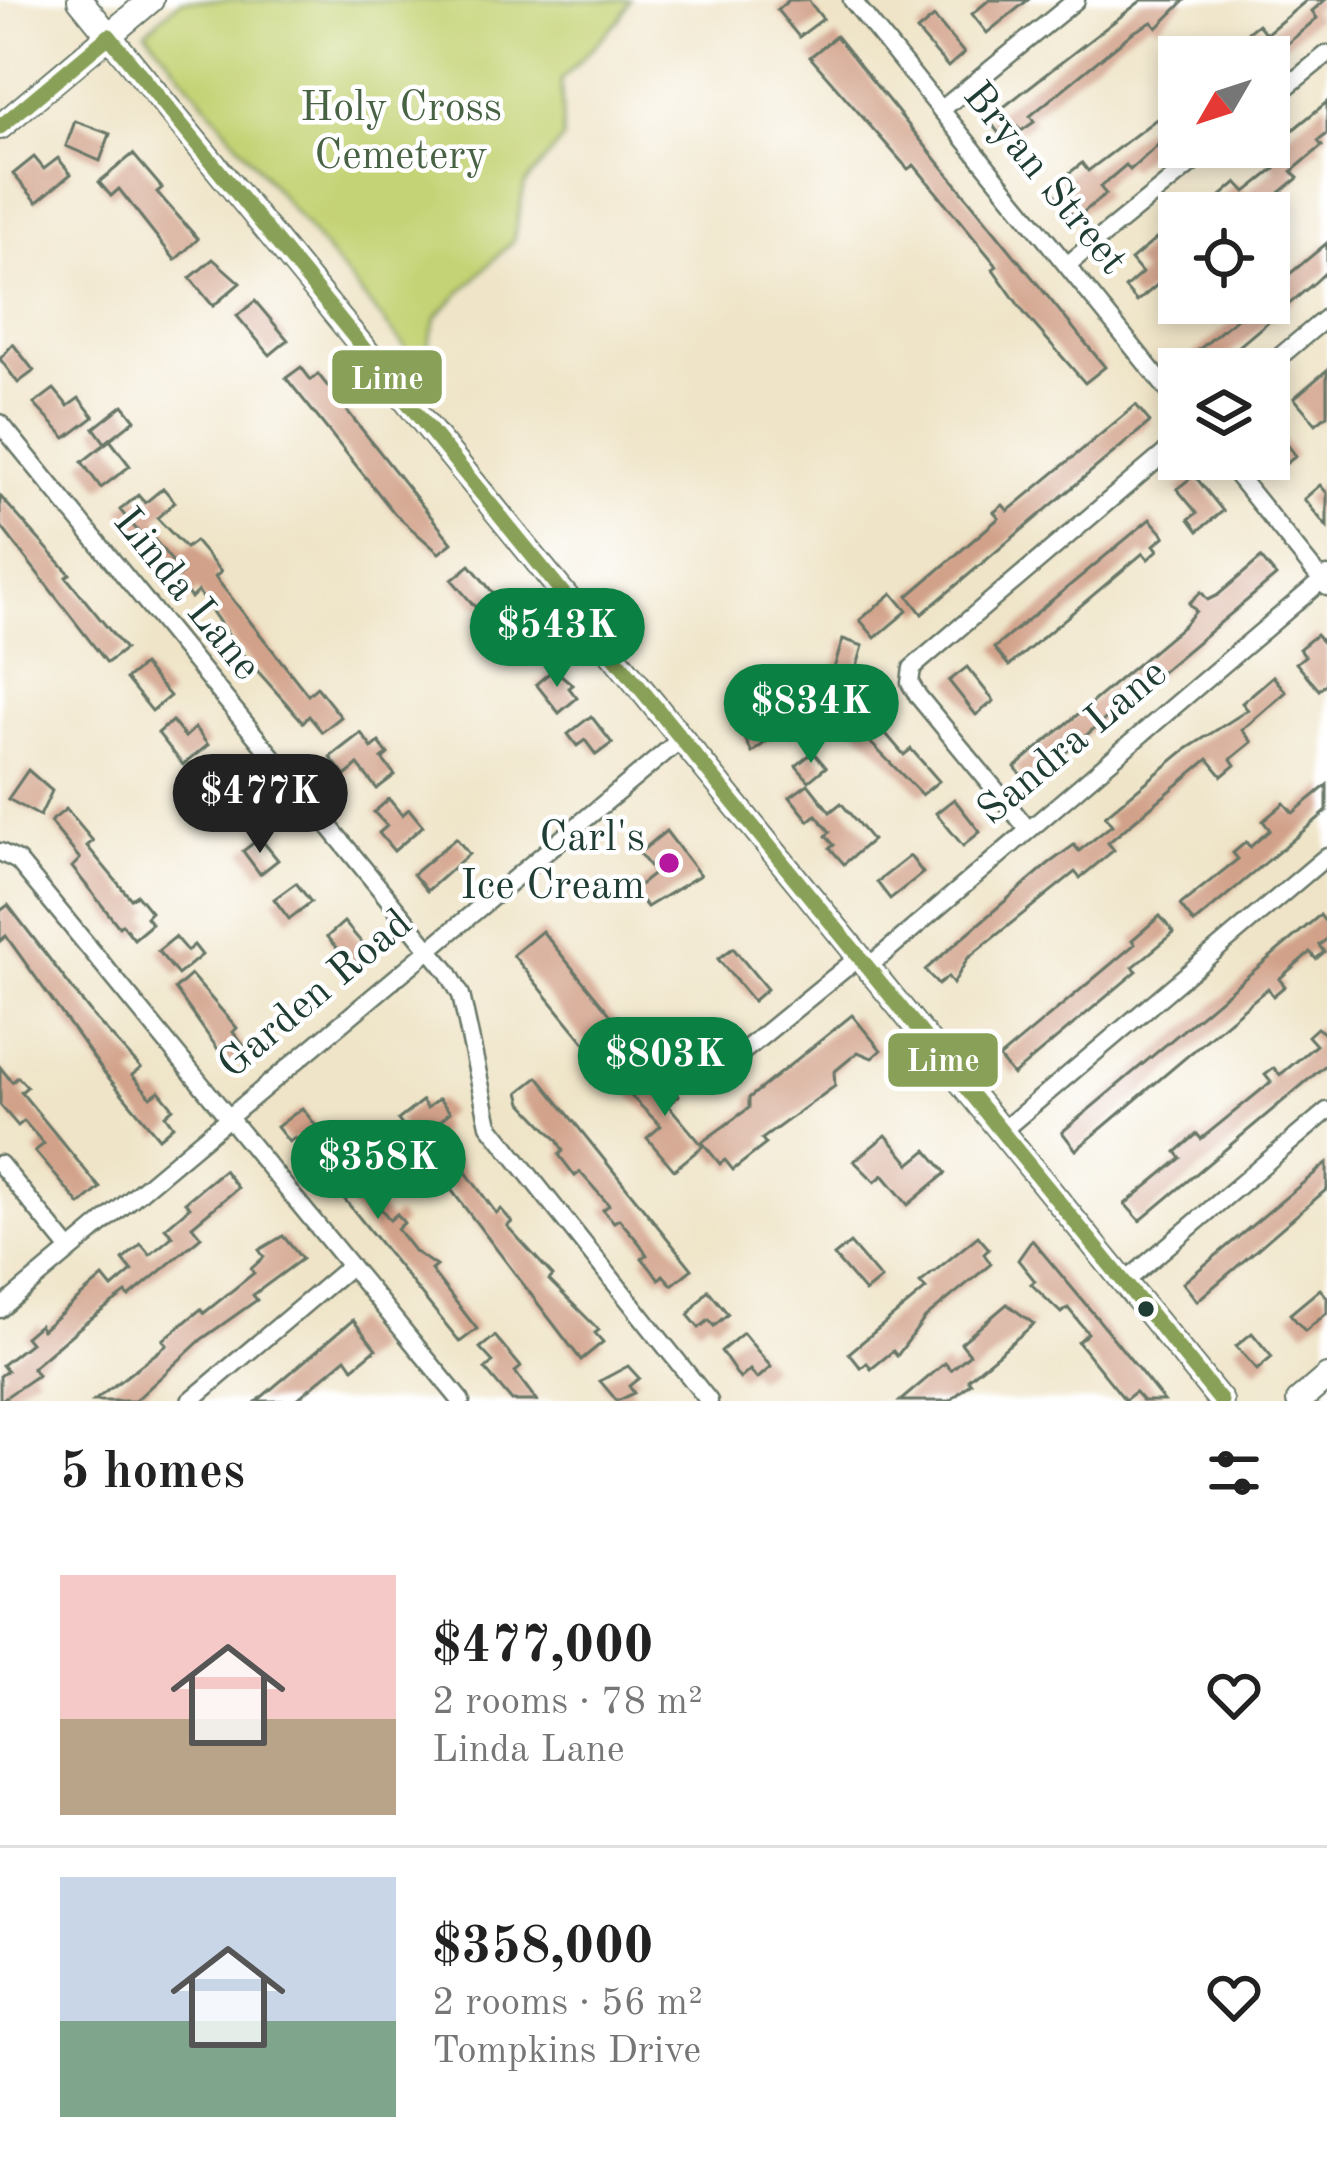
<!DOCTYPE html>
<html lang="en">
<head>
<meta charset="utf-8">
<style>
  :root { --surface:#fff; --page:#f6f6f6; --text:#222; --muted:#767676; --line:#e0e0e0; --accent:#0b8043 }
  body { margin:0; font-family:"Old Standard TT",serif; background:var(--page); color:var(--text); height:100vh; display:flex; flex-direction:column; font-size:45px; white-space:nowrap }
  * { box-sizing:border-box; margin:0 }
  p { font-size:39px; color:var(--muted) }
  .icon { flex:none; width:66px; height:66px; fill:none; stroke:currentColor; stroke-width:2; stroke-linecap:round; stroke-linejoin:round }
  .map { position:relative; height:1401px; overflow:hidden }
  .panel { display:flex; flex-direction:column; background:var(--surface); flex:1 }
  .panel>* { flex:none }
  .needle { width:78px; rotate:231deg }
  .buttons { position:absolute; left:1158px; top:36px; display:grid; gap:24px }
  .buttons a { display:grid; place-items:center; width:132px; height:132px; border-radius:0px; background:var(--surface); box-shadow:0 6px 18px #0003; font-size:60px }
  .price { position:absolute; translate:-50% -102px; padding:0 27px; border-radius:42px; background:var(--accent); color:#fff; font-size:39px; line-height:78px; filter:drop-shadow(0 3px 6px #0008) }
  .price::after { content:''; position:absolute; left:50%; top:72px; width:36px; height:27px; margin-left:-18px; background:inherit; clip-path:polygon(0 0,100% 0,50% 100%) }
  .price.on { background:#222; color:#fff }
  ul { padding:0; list-style:none }
  li { display:flex; align-items:center; gap:36px; height:300px; padding:0 60px }
  li+li { border-top:3px solid var(--line) }
  li span { display:grid; place-items:center; flex:none; width:336px; height:240px; border-radius:0px; color:#555 }
  li>.icon { margin-inline-start:auto }
  span .icon { width:144px; height:144px; fill:#fffc; stroke-width:1 }
  li b { font-size:51px }
  h2 { display:flex; justify-content:space-between; align-items:center; height:144px; padding:0 60px; font-size:51px }
  .map>svg:first-child { display:block }
</style>
</head>
<body>
<div class="map">
<svg width="1327" height="1401" viewBox="0 0 1327 1401">
  <rect width="100%" height="100%" fill="#fff"/>
  <filter id="ink" filterUnits="userSpaceOnUse"><feTurbulence type="fractalNoise" baseFrequency=".00833" numOctaves="2"/><feDisplacementMap in="SourceGraphic" scale="24" xChannelSelector="R" yChannelSelector="G"/><feConvolveMatrix kernelMatrix="1 2 1 2 8 2 1 2 1" color-interpolation-filters="sRGB"/></filter>
  <filter id="wash" filterUnits="userSpaceOnUse"><feTurbulence type="fractalNoise" baseFrequency=".004" numOctaves="4" result="noise"/><feDisplacementMap in="SourceGraphic" scale="48" xChannelSelector="R" yChannelSelector="G"/><feGaussianBlur stdDeviation="2.7" result="paint"/><feColorMatrix in="noise" values="0 0 0 0 0 0 0 0 0 0 0 0 0 0 0 0 0 1.4 0 .05"/><feComposite in="paint" operator="in"/></filter>
  <g filter="url(#wash)">
    <rect width="100%" height="100%" fill="#efe4c7"/>
    <polygon fill="#c4d375" stroke="#728854" stroke-width="3" points="181,0 630,0 620,19 561,80 563,139 525,184 513,241 437,316 421,367 146,31"/>
    <g id="blocks">
      <g fill="#d2a189">
        <polygon points="789,0 808,0 823,19 799,37 777,10"/>
        <polygon points="989,0 1028,0 987,33 972,14"/>
        <polygon points="1142,0 1185,0 1157,28 1152,22 1132,33 1030,116 1034,122 1021,131 1015,124 1000,135 988,119"/>
        <polygon points="1307,0 1325,0 1312,11 1317,18 1272,57 1230,57 1245,45 1240,38 1258,24 1266,34"/>
        <polygon points="934,17 964,53 948,67 917,31"/>
        <polygon points="836,36 1105,367 1085,383 1025,314 993,269 997,266 914,165 908,169 810,57"/>
        <polygon points="1179,102 1179,126 1130,170 1126,165 1100,187 1106,194 1075,219 1050,188 1082,163 1088,171"/>
        <polygon points="1327,102 1327,134 1318,141 1322,146 1292,171 1298,178 1255,213 1220,213 1229,205 1221,196 1237,182 1246,192 1275,169 1263,154"/>
        <polygon points="75,121 110,134 100,161 66,146"/>
        <polygon points="133,154 162,188 157,192 198,239 175,260 119,189 111,196 99,182"/>
        <polygon points="34,157 44,169 58,158 71,174 37,202 13,174"/>
        <polygon points="1179,220 1179,248 1159,264 1169,275 1137,302 1125,288 1142,273 1131,260"/>
        <polygon points="1327,243 1327,271 1313,284 1212,369 1190,369 1184,362 1255,303 1269,303 1269,291"/>
        <polygon points="213,259 240,283 213,306 190,278"/>
        <polygon points="255,301 288,340 270,355 237,316"/>
        <polygon points="13,344 34,371 18,383 0,359"/>
        <polygon points="301,367 311,380 318,374 452,543 439,553 395,514 286,378"/>
        <polygon points="1327,370 1327,415 1316,424 1294,398"/>
        <polygon points="54,389 68,406 79,398 94,417 66,438 34,404"/>
        <polygon points="123,405 135,420 105,443 94,428"/>
        <polygon points="1136,405 1150,422 922,614 908,596 999,518 994,512 1003,505 1008,511"/>
        <polygon points="1269,421 1296,456 1278,470 1269,458"/>
        <polygon points="110,440 130,466 101,488 82,462"/>
        <polygon points="1194,475 1223,511 1198,531 1189,519 1197,513 1177,489"/>
        <polygon points="1320,485 1327,493 1327,527 1304,499"/>
        <polygon points="163,488 175,502 157,518 186,548 195,541 221,572 215,577 308,695 317,687 341,717 322,732 309,716 303,722 237,648 198,591 191,598 175,579 182,573 152,537 147,542 120,510 138,495 145,503"/>
        <polygon points="0,496 70,574 66,577 125,649 107,663 0,525"/>
        <polygon points="1150,519 1165,536 1154,545 1158,550 1148,559 1143,553 1009,666 994,648"/>
        <polygon points="1261,558 1276,576 1028,784 1015,767 1182,627 1196,611 1189,603 1201,592 1208,600 1218,595"/>
        <polygon points="470,565 538,647 523,659 481,604 476,608 452,580"/>
        <polygon points="892,593 907,611 875,638 860,620"/>
        <polygon points="1316,635 1327,647 1327,683 1319,690 1296,663 1305,656 1299,649"/>
        <polygon points="843,639 863,646 850,690 829,684"/>
        <polygon points="143,665 170,696 152,711 126,679"/>
        <polygon points="967,667 994,701 976,715 949,681"/>
        <polygon points="554,669 573,685 569,688 577,698 559,713 536,684"/>
        <polygon points="1273,676 1286,692 1242,730 1252,742 1231,759 1235,765 1222,776 1208,759 1108,843 1114,850 1080,878 1075,872 968,958 953,984 948,977 938,985 925,970 1048,864 1074,845 1079,851 1112,825 1105,816 1185,750 1248,710 1242,703"/>
        <polygon points="753,693 781,730 752,753 731,710"/>
        <polygon points="869,714 904,755 911,749 939,781 922,795 854,726"/>
        <polygon points="591,716 612,743 596,755 585,740 577,746 568,734"/>
        <polygon points="172,721 185,737 195,728 208,745 183,765 158,733"/>
        <polygon points="361,733 372,748 379,742 388,754 382,759 395,775 377,789 358,765 345,776 330,757"/>
        <polygon points="813,752 826,767 809,781 796,766"/>
        <polygon points="28,770 52,791 40,816 8,799"/>
        <polygon points="225,771 257,801 233,822 215,801 209,807 201,798"/>
        <polygon points="808,784 830,812 841,803 872,840 844,864 830,848 834,845 826,836 830,832 816,815 809,821 790,797"/>
        <polygon points="1327,785 1327,811 1194,923 1180,905 1238,859 1233,853 1246,842 1250,847 1270,830 1263,821 1284,803 1293,813"/>
        <polygon points="389,799 402,815 409,809 423,826 394,851 379,833 387,826 374,812"/>
        <polygon points="954,799 980,832 963,846 936,813"/>
        <polygon points="66,809 93,841 87,846 131,899 137,895 151,912 146,917 152,924 134,939 122,924 119,927 72,867 80,859 50,822"/>
        <polygon points="666,831 700,875 647,907 633,890 655,873 639,853"/>
        <polygon points="260,838 278,860 260,874 243,851"/>
        <polygon points="456,838 469,854 427,891 413,874"/>
        <polygon points="910,856 923,873 890,899 877,882"/>
        <polygon points="296,883 311,902 289,919 274,899"/>
        <polygon points="8,905 94,1017 141,1068 132,1075 151,1097 159,1091 173,1108 165,1115 173,1126 159,1138 103,1071 6,936 0,941 0,911"/>
        <polygon points="1320,915 1327,924 1327,939 1319,945 1324,952 1316,959 1310,952 1279,979 1285,986 1273,996 1268,988 1076,1150 1062,1132"/>
        <polygon points="1160,916 1174,933 1133,967 1137,971 1013,1075 999,1058 1135,944 1132,940"/>
        <polygon points="344,922 368,950 351,965 327,937"/>
        <polygon points="542,931 631,1040 602,1064 513,955"/>
        <polygon points="175,937 187,951 194,945 202,955 178,975 158,951"/>
        <polygon points="733,948 767,989 753,1001 718,959"/>
        <polygon points="191,975 237,1028 233,1032 248,1051 230,1066 175,989"/>
        <polygon points="852,1015 881,1050 872,1058 858,1052 834,1072 835,1086 762,1139 766,1144 733,1170 725,1160 720,1164 702,1142 749,1108 749,1098"/>
        <polygon points="1317,1028 1327,1035 1327,1064 1140,1221 1125,1204 1181,1158 1176,1152 1197,1134 1201,1139 1271,1082 1265,1075 1274,1068 1280,1075 1316,1045 1308,1036"/>
        <polygon points="0,1067 12,1082 18,1077 27,1087 21,1092 100,1188 80,1205 35,1151 44,1144 24,1121 18,1126 0,1105"/>
        <polygon points="655,1067 679,1096 668,1105 703,1146 674,1170 647,1138 661,1126 626,1091"/>
        <polygon points="538,1077 692,1269 672,1285 663,1275 659,1279 642,1258 647,1255 640,1244 619,1219 614,1222 603,1210 609,1205 580,1172 575,1176 559,1155 563,1151 557,1140 522,1103 519,1092"/>
        <polygon points="439,1099 450,1112 439,1122 444,1129 438,1134 496,1213 501,1209 512,1222 507,1226 553,1276 549,1280 599,1330 595,1333 603,1342 581,1360 398,1120 422,1101 427,1108"/>
        <polygon points="302,1108 390,1220 397,1214 404,1223 397,1229 415,1252 436,1266 431,1270 477,1329 460,1342 295,1138 289,1142 277,1127"/>
        <polygon points="886,1135 910,1164 927,1150 946,1173 908,1205 883,1175 875,1182 854,1161"/>
        <polygon points="1327,1163 1327,1189 1197,1301 1183,1283"/>
        <polygon points="224,1170 238,1188 192,1226 201,1237 129,1297 126,1293 84,1324 32,1368 38,1375 0,1401 0,1376 7,1371 2,1365 30,1343 25,1337 39,1325 42,1330 103,1277 112,1288 132,1271 123,1260 141,1244 150,1255 173,1236 165,1228 190,1207 185,1202"/>
        <polygon points="283,1236 302,1259 253,1295 257,1300 202,1339 135,1401 94,1401 167,1345 163,1340 201,1309 204,1313 254,1273 251,1269 264,1257 259,1250"/>
        <polygon points="978,1236 989,1249 984,1254 991,1264 925,1318 897,1356 893,1351 871,1369 867,1363 861,1368 849,1353 926,1289 920,1283"/>
        <polygon points="1032,1240 1098,1319 1164,1401 1143,1401 1135,1392 1125,1400 1078,1342 1088,1333 1068,1308 1061,1313 1031,1284 1035,1281 1018,1260"/>
        <polygon points="850,1243 881,1279 865,1292 834,1256"/>
        <polygon points="1320,1289 1327,1297 1327,1313 1305,1331 1290,1314"/>
        <polygon points="708,1290 728,1314 714,1326 709,1320 699,1328 688,1315"/>
        <polygon points="1007,1304 1034,1324 968,1379 971,1383 950,1401 900,1401 945,1363 951,1370 970,1354 961,1343"/>
        <polygon points="353,1320 376,1349 353,1368 346,1358 295,1401 257,1401"/>
        <polygon points="743,1333 771,1367 757,1379 750,1370 740,1379 721,1351"/>
        <polygon points="1252,1333 1272,1357 1257,1370 1236,1346"/>
        <polygon points="495,1336 521,1367 515,1372 537,1401 512,1401 485,1369 493,1362 480,1348"/>
        <polygon points="628,1366 639,1378 629,1386 634,1393 617,1401 600,1381"/>
      </g>
    </g>
  </g>
  <g filter="url(#ink)">
    <use href="#blocks" fill-opacity="0" stroke="#687767" stroke-width="3"/>
    <g fill="none" stroke-linecap="round" stroke-linejoin="round">
      <defs>
        <g id="street">
          <polyline points="852,0 1179,404"/>
          <polyline points="1269,101 1327,54"/>
          <polyline points="941,110 1076,0"/>
          <polyline points="1067,265 1212,147"/>
          <polyline points="1265,369 1327,317"/>
          <polyline points="0,423 448,972 461,995 489,1125 709,1401"/>
          <polyline points="1224,459 1327,587"/>
          <polyline points="1027,828 918,696 910,683 912,668 1179,441"/>
          <polyline points="0,852 18,861 461,1401"/>
          <polyline points="868,967 1327,576"/>
          <polyline points="710,1057 745,1050 859,957"/>
          <polyline points="1002,1131 1327,856"/>
          <polyline points="0,1164 70,1250"/>
          <polyline points="1125,1282 1327,1111"/>
          <polyline points="0,1309 681,739"/>
          <polyline points="190,1401 350,1266"/>
        </g>
        <g id="secondary">
          <polyline points="80,0 1221,1401"/>
          <polyline points="0,127 151,0"/>
          <polyline points="1299,1401 1327,1377"/>
        </g>
      </defs>
      <use href="#street" stroke="#687767" stroke-width="21"/>
      <use href="#secondary" stroke="#687767" stroke-width="28"/>
      <use href="#street" stroke="#fff" stroke-width="16"/>
      <use href="#secondary" stroke="#fff" stroke-width="24"/>
      <defs>
        <g id="bus-1">
          <polyline points="109,36 1221,1401"/>
          <polyline points="0,127 109,36"/>
        </g>
      </defs>
      <use href="#bus-1" stroke="#fff" stroke-width="24"/>
      <use href="#bus-1" stroke="#88a058" stroke-width="15"/>
    </g>
  </g>
  <circle fill="#b5179e" stroke="#fff" stroke-width="4.5" cx="669" cy="863" r="12"/>
  <circle fill="#1f3d34" stroke="#fff" stroke-width="4.5" cx="1146" cy="1309" r="10"/>
  <g text-anchor="middle" dominant-baseline="central" stroke-width="9" stroke-linejoin="round" paint-order="stroke">
    <g font-size="42" fill="#486244" stroke="#fff">
      <text x="401" y="109">Holy Cross<tspan x="401" dy="48">Cemetery</tspan></text>
    </g>
    <g font-size="42" fill="#1f3d34" stroke="#fff">
      <text transform="translate(1044 179) rotate(51)">Bryan Street</text>
      <text transform="translate(186 595) rotate(51)">Linda Lane</text>
      <text transform="translate(1073 743) rotate(-40)">Sandra Lane</text>
      <text transform="translate(316 995) rotate(-40)">Garden Road</text>
    </g>
    <g font-size="42" fill="#1f3d34" stroke="#fff" text-anchor="end">
      <text x="645" y="839">Carl's<tspan x="645" dy="48">Ice Cream</tspan></text>
    </g>
  </g>
  <g stroke="#fff" stroke-width="4.5">
    <rect x="330" y="348" width="114" height="58" rx="12" fill="#88a058"/>
    <rect x="886" y="1031" width="114" height="58" rx="12" fill="#88a058"/>
  </g>
  <g font-size="33" text-anchor="middle" font-weight="bold" fill="#fff">
    <text x="387" y="389">Lime</text>
    <text x="943" y="1071">Lime</text>
  </g>
</svg>
<div class="buttons">
<a><svg class="needle" viewBox="-14 -14 28 28"><path d="M0-13l5 13h-10z" fill="#e53935"/><path d="M0 13l5-13h-10z" fill="#767676"/></svg></a>
<a><svg class="icon" aria-label="locate" viewBox="0 0 24 24"><circle cx="12" cy="12" r="6"/><path d="M12 2v4M12 18v4M2 12h4M18 12h4"/></svg></a>
<a><svg class="icon" aria-label="layers" viewBox="0 0 24 24"><path d="M12 4l9 5-9 5-9-5zM3 14l9 5 9-5"/></svg></a>
</div>
<b class="price" style="left:557px;top:690px">$543K</b>
<b class="price" style="left:811px;top:766px">$834K</b>
<b class="price on" style="left:260px;top:856px">$477K</b>
<b class="price" style="left:665px;top:1119px">$803K</b>
<b class="price" style="left:378px;top:1222px">$358K</b>
</div>
<section class="panel">
<h2>5 homes<svg class="icon" aria-label="filters" viewBox="0 0 24 24"><path d="M4 7h16M4 17h16"/><circle cx="9" cy="7" r="2"/><circle cx="15" cy="17" r="2"/></svg></h2>
<ul>
<li><span style="background:linear-gradient(#f6c9c9 60%,#b9a48a 0)"><svg class="icon" aria-label="home" viewBox="0 0 24 24"><path d="M3 11l9-7 9 7M6 9v11h12V9"/></svg></span><div><b>$477,000</b><p>2 rooms · 78 m²</p><p>Linda Lane</p></div><svg class="icon" aria-label="heart" viewBox="0 0 24 24"><path d="M12 20l-8-8c-3-5 5-10 8-4 3-6 11-1 8 4z"/></svg></li>
<li><span style="background:linear-gradient(#c9d6e8 60%,#7fa58c 0)"><svg class="icon" aria-label="home" viewBox="0 0 24 24"><path d="M3 11l9-7 9 7M6 9v11h12V9"/></svg></span><div><b>$358,000</b><p>2 rooms · 56 m²</p><p>Tompkins Drive</p></div><svg class="icon" aria-label="heart" viewBox="0 0 24 24"><path d="M12 20l-8-8c-3-5 5-10 8-4 3-6 11-1 8 4z"/></svg></li>
</ul>
</section>
</body>
</html>
